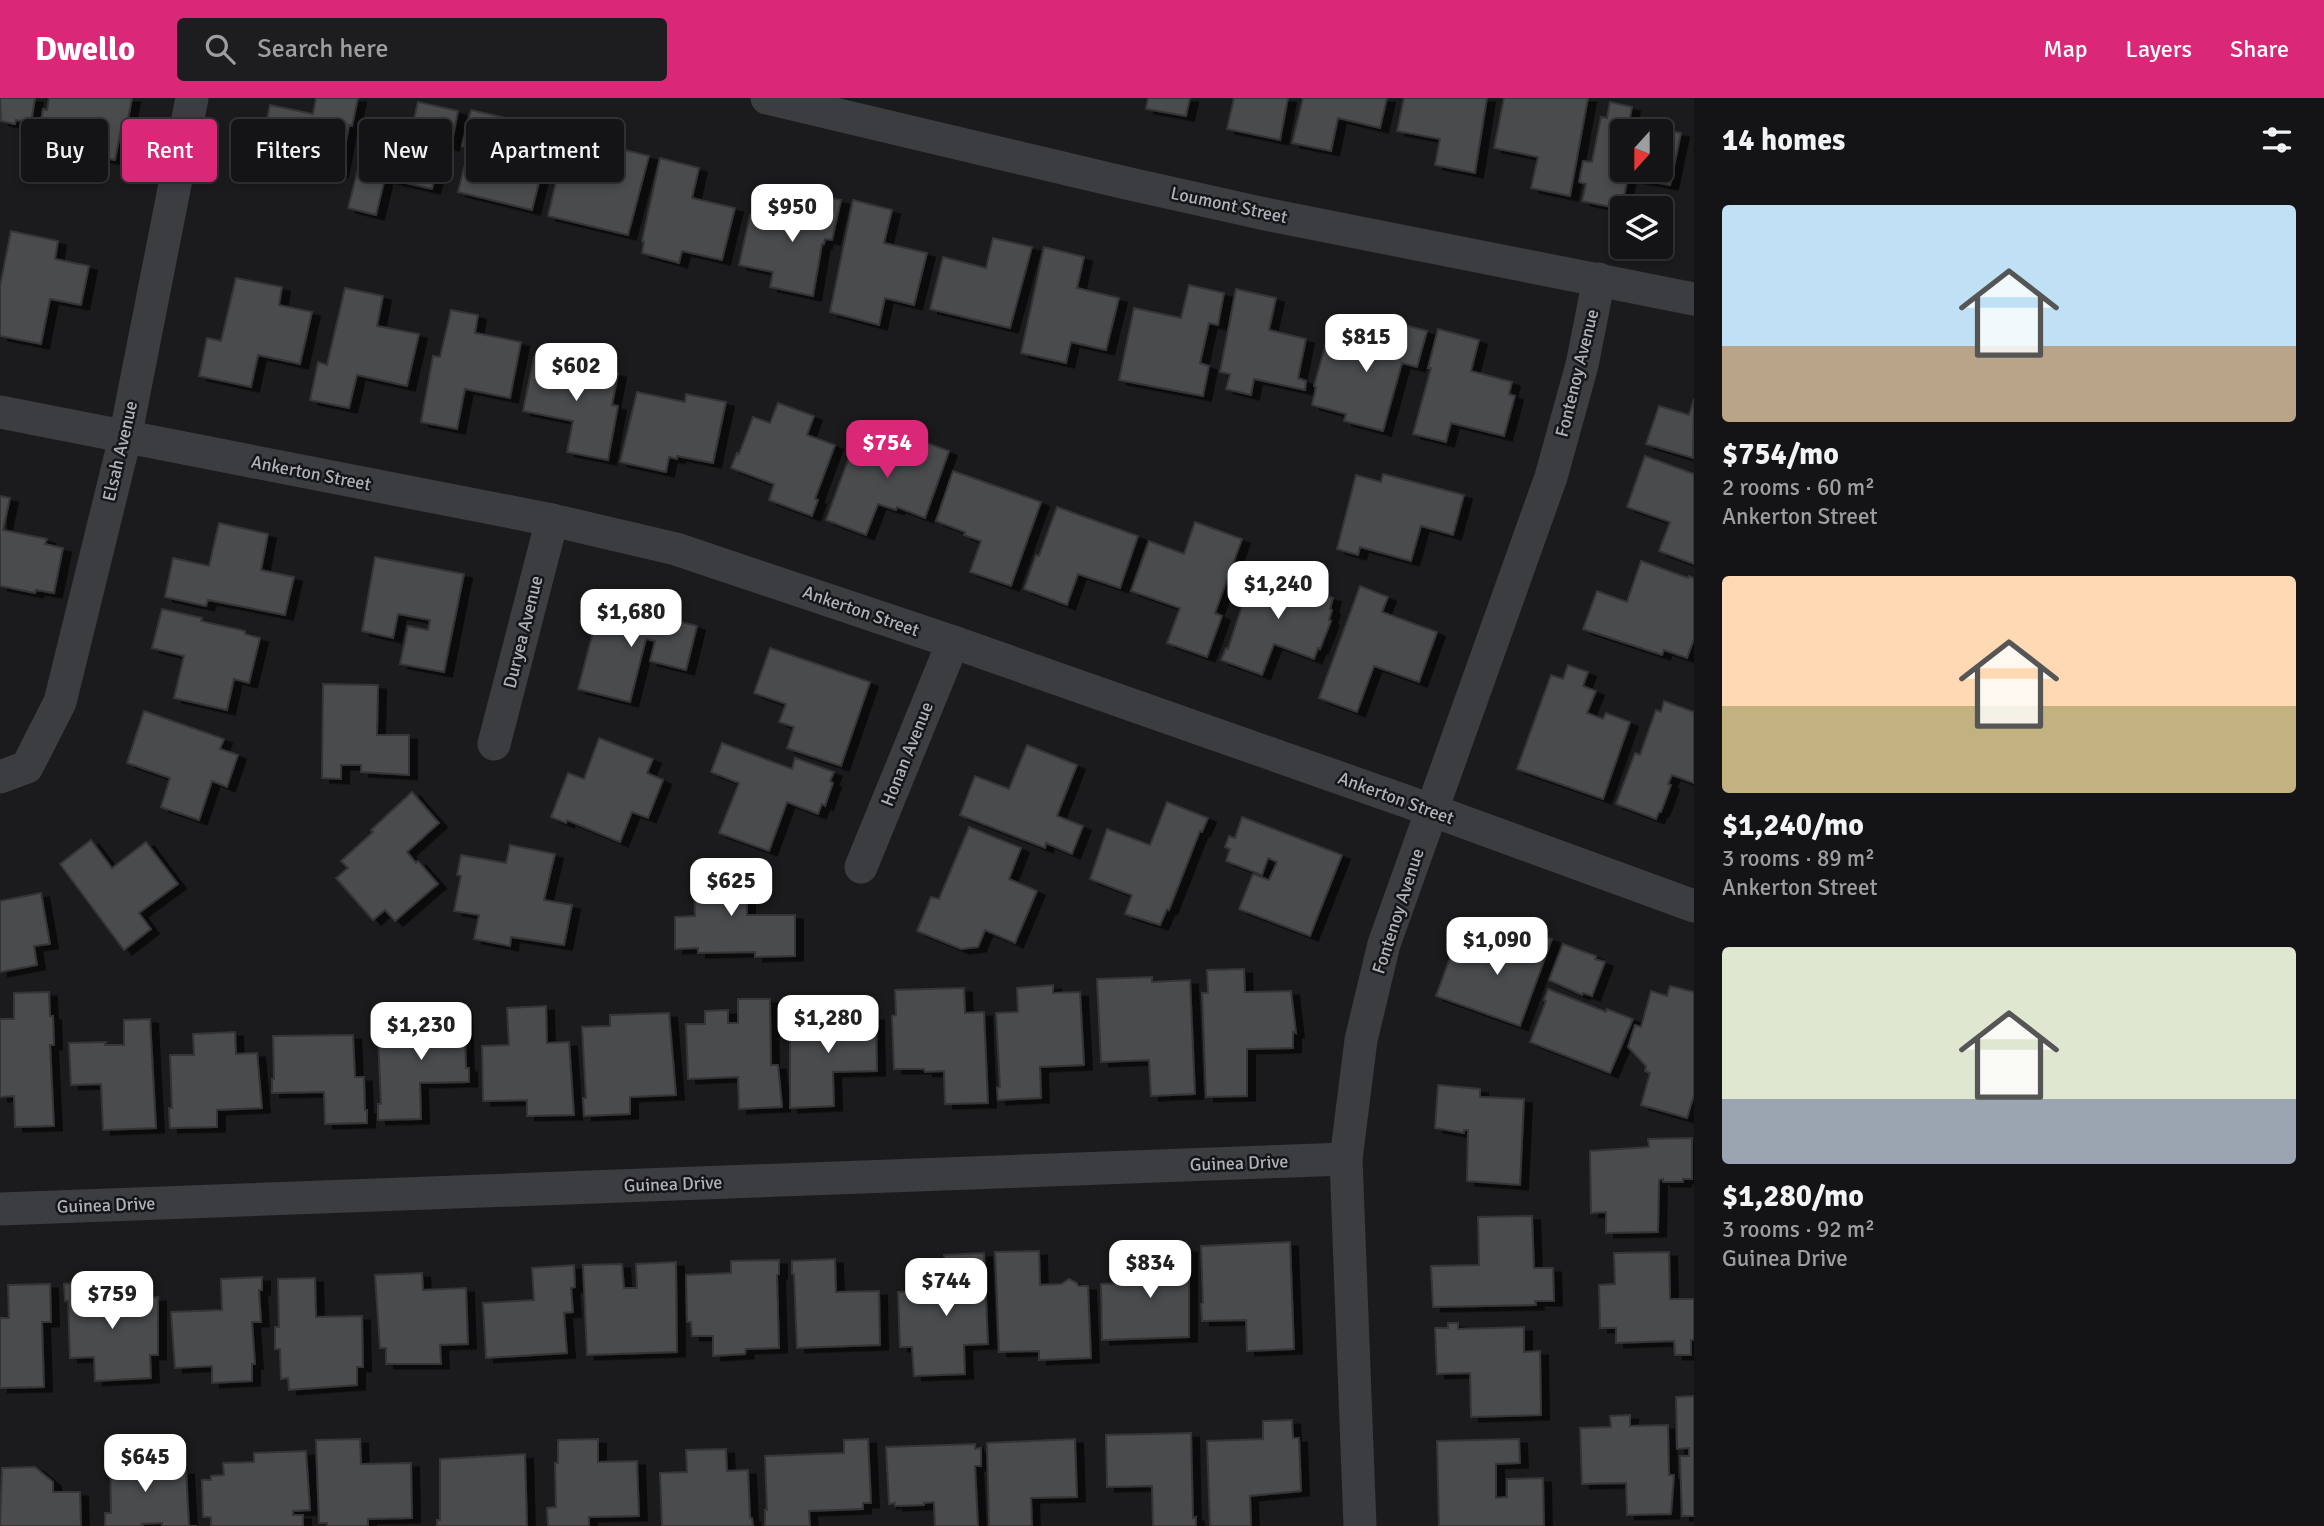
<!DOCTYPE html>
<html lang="en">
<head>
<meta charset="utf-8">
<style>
  :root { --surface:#141416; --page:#1d1d1f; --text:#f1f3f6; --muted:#9d9ea1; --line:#333335; --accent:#db2777 }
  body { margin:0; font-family:Signika,sans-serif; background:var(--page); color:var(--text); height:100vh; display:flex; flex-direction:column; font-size:26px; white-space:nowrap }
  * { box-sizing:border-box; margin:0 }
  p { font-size:23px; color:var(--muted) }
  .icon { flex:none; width:38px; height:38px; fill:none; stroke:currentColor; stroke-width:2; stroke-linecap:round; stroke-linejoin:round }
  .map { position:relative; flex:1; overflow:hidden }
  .details { display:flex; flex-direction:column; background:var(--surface); width:630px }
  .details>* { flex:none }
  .banner { position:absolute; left:21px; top:21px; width:665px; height:63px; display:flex; gap:14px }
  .needle { width:46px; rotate:201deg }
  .buttons { position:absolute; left:1610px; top:21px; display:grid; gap:14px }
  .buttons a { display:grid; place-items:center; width:63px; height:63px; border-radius:7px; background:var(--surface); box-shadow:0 4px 10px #0003,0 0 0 2px var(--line); font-size:35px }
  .price { position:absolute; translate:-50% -60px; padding:0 16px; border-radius:14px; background:#fff; color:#222; font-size:23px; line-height:46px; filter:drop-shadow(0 2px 4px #0008) }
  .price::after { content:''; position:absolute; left:50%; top:42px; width:21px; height:16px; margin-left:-10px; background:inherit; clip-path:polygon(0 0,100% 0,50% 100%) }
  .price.active { background:var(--accent); color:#fff }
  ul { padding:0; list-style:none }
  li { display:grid; align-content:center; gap:14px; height:371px; padding:0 28px }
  li span { display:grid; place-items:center; height:217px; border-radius:7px; color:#555 }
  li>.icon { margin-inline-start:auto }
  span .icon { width:126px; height:126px; fill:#fffc; stroke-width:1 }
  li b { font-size:30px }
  h2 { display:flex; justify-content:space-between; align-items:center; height:84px; padding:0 28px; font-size:30px }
  .pill { padding:0 24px; border-radius:7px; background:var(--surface); box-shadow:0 4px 10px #0003,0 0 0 2px var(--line); font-size:24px; line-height:63px }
  .pill.active { background:var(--accent); color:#fff }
  header { display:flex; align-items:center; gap:42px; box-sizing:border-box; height:98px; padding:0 35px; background:var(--accent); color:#fff }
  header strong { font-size:33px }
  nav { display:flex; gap:38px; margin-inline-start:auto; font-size:24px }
  .search { width:490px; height:63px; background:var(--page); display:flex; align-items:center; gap:18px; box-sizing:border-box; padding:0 24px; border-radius:7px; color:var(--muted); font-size:26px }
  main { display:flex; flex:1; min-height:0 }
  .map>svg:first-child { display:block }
</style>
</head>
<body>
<header>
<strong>Dwello</strong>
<div class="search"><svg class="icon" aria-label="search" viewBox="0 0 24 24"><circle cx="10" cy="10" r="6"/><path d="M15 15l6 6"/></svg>Search here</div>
<nav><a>Map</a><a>Layers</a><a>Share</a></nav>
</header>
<main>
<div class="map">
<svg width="1694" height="1428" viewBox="0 0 1694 1428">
  <defs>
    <filter id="shadow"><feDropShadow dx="8" dy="4.5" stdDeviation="0" flood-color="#0009"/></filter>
  </defs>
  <rect width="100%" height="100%" fill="#1b1b1d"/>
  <g fill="#4a4b4e" stroke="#353538" stroke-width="2" fill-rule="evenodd" filter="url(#shadow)">
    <polygon points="0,0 35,0 31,25 16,22 15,26 1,23"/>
    <polygon points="49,0 132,0 126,32 121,31 115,62 37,47 43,11 47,12"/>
    <polygon points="316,0 358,0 352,28 349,27 340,75 259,59 270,7 313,16"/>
    <polygon points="1148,0 1190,0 1186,18 1146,11"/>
    <polygon points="1234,0 1288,0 1280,42 1227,31"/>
    <polygon points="1303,0 1387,0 1380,30 1338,20 1331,53 1292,45"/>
    <polygon points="1404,0 1487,0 1475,75 1435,67 1440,41 1397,33"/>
    <polygon points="1504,0 1588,0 1570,98 1531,90 1538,59 1494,50"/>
    <polygon points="418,4 458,13 451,48 443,46 432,91 385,80 376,117 348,110 370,25 411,34"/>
    <path d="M1610 4 1632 9 1629 24 1681 35 1670 87 1628 79 1621 111 1582 103 1586 86 1579 84 1583 63 1592 64 1601 19 1607 20ZM1622 33H1661V72H1622Z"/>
    <polygon points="471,12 510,21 502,53 544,64 532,112 458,94 469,50 462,48"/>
    <polygon points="609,48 649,58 628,137 548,118 560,67 602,77"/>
    <polygon points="660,60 699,70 692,100 735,110 722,162 682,153 679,165 642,155 644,144 642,143"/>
    <polygon points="801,94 841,102 832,142 825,141 824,146 822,146 813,198 770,189 773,174 739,167 750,117 793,127"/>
    <polygon points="853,102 892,112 884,145 927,155 914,207 885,200 879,227 830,214"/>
    <polygon points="11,133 58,143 55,161 89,168 81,207 50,201 41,246 0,238 0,188"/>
    <polygon points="993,140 1032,149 1010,230 930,211 943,159 986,170"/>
    <polygon points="1044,149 1084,159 1077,190 1119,200 1106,252 1071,244 1066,265 1021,255"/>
    <polygon points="236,180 282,189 279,207 312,214 300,266 258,257 251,289 199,278 207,240 221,243"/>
    <polygon points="1189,187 1224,195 1218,227 1209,225 1200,265 1209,268 1203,298 1119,282 1134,210 1181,220"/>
    <polygon points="345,190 383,198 377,228 419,236 407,288 357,277 349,310 310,302 318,264 327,267"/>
    <polygon points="1236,191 1276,200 1269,232 1306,241 1298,280 1306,283 1305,292 1254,281 1251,297 1226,291 1230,276 1220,274"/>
    <polygon points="451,212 478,217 475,235 521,244 510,300 465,291 457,331 421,324 433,258 440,259"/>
    <polygon points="1386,222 1427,233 1417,269 1402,265 1383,333 1344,323 1346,316 1312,307 1316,289 1314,288 1328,238 1378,252"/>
    <polygon points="1438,231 1479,242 1471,273 1512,284 1509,296 1515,298 1504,338 1451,325 1446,344 1413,336 1431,270 1428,270"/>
    <polygon points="534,259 618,275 612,307 618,308 608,362 567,354 573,323 523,313"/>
    <polygon points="637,294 685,304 686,296 726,304 713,365 677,358 677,361 669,359 666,374 620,364"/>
    <polygon points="1694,301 1693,360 1646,346 1659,308 1689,317"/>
    <polygon points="778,305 814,318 807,337 835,347 815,401 818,402 812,418 769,402 774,386 731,370 737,355 739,356 753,319 770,325"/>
    <polygon points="891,332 949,353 925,420 897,409 896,412 878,406 866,437 826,422 857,338 885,348"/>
    <polygon points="1645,358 1694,376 1694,466 1659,453 1670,424 1627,409"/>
    <polygon points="953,373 1041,404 1011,488 970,474 981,443 964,437 965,434 936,423"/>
    <polygon points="1383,376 1464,397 1453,437 1421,428 1411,463 1360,449 1358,457 1337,451 1356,377 1381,384"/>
    <polygon points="0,398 10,400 3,432 47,441 45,446 63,450 54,495 36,492 35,495 0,488"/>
    <polygon points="1057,409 1138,438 1120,490 1078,476 1067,507 1024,491 1036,457 1039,458"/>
    <polygon points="1195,424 1242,441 1215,515 1222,518 1207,559 1167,545 1180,510 1131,493 1149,443 1184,456"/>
    <polygon points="219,425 268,436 261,472 294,479 285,517 208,502 206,508 165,499 173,460 209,468"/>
    <polygon points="375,459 464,476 444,574 400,566 408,528 428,532 430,522 398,516 393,540 362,533"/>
    <polygon points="1641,463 1688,480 1689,478 1694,480 1694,541 1687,560 1664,552 1662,557 1583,531 1597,493 1627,504"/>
    <polygon points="1257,473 1284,483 1288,473 1310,481 1307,491 1333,500 1330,511 1332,512 1329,522 1331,523 1320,551 1318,550 1314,561 1274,546 1262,577 1221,562 1226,550 1228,551 1247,493 1250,494"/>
    <polygon points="1360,488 1388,499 1382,514 1437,534 1419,584 1374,568 1357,614 1319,600"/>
    <polygon points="601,504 697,528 686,572 650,563 655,543 646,541 630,604 578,591"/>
    <polygon points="162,511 202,520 201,523 245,533 245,536 260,540 249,585 234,581 227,612 174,600 184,558 152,550"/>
    <polygon points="770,550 870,584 841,668 787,650 794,629 779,624 786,606 754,595"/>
    <polygon points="1568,567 1588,574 1583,588 1596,593 1587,615 1603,621 1606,615 1630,624 1603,701 1517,671 1551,577 1563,581"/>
    <polygon points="323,586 378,587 377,637 409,637 409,677 361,674 361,667 341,667 341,681 322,680"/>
    <polygon points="1664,603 1694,614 1694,685 1672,677 1668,686 1671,687 1661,714 1659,714 1656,721 1616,706 1635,655 1640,657 1656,612 1661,614"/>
    <polygon points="144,613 224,641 220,651 238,657 227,689 212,683 199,722 161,709 170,680 127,665"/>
    <polygon points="599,640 653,661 647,675 663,682 648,720 632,714 620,744 567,722 566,725 551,719 568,675 584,681"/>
    <polygon points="722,645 792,671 795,660 834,674 830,683 833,685 825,708 822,706 818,716 787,704 769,753 719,735 739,685 711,674"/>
    <polygon points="1027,647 1077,667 1057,718 1083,728 1072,756 1046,745 1045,750 960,717 975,678 1009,691"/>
    <polygon points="412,694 439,725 407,754 416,765 418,763 438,786 395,823 385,812 373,822 336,780 348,770 341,763 373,734 371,732"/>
    <polygon points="1167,704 1208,720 1202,734 1200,733 1169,812 1167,811 1160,827 1125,816 1132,797 1090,781 1107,731 1150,747"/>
    <polygon points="1242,719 1342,757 1310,838 1239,811 1253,776 1269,782 1277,764 1268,760 1262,777 1226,763 1230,751 1225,749 1229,738 1235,740"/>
    <polygon points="969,729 1021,750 1009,781 1037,793 1015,845 985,832 978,849 961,851 917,833 931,799 939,801"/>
    <polygon points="91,742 112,770 146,744 178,786 139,815 151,831 124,852 60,766"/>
    <polygon points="510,747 555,756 544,802 572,807 564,847 511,839 510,848 474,841 479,817 454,813 461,778 457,777 461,757 506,765"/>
    <polygon points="747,766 747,817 795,817 795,858 755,859 755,854 698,855 698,850 675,851 675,819 695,818 694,767"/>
    <polygon points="41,795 50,846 34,848 37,867 0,874 0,803"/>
    <polygon points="1512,828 1552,841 1520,928 1436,898 1455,846 1500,862"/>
    <polygon points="1563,846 1596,858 1595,861 1605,864 1592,898 1583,895 1582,897 1549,882"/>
    <polygon points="1244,871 1245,894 1291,893 1296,935 1293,934 1293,950 1247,951 1247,998 1206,999 1202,895 1208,895 1207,872"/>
    <polygon points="1152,879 1152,884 1190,882 1195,996 1151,998 1149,962 1101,964 1097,881"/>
    <polygon points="1053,887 1053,895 1080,894 1084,967 1040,969 1041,1000 998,1002 997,990 1000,989 996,915 1018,914 1017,890"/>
    <polygon points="1670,888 1694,894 1694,997 1687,1020 1641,1007 1650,975 1645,973 1646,968 1628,949 1635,927 1641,929 1651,893 1667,898"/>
    <polygon points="964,890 965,915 984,914 988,1005 945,1006 944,973 925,974 924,971 894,971 892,918 896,917 895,892"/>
    <polygon points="1548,891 1606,914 1607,911 1633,921 1610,975 1530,944 1546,903 1544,902"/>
    <polygon points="49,894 50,918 53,918 54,947 50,947 54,1028 15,1029 14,998 0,999 0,921 14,921 14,895"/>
    <polygon points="738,901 770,901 771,967 778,967 782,1009 739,1011 738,979 688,981 686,926 705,926 705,913 728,912 728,925 738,925"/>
    <polygon points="546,908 547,945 569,944 574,1017 527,1018 527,1002 483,1003 482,948 509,947 507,910"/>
    <polygon points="464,911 466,970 469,970 469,984 420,985 421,1021 378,1022 378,1006 381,1006 378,936 421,934 421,912"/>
    <polygon points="669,915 676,997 630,999 630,1016 584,1018 583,1000 586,1000 582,929 610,928 610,917"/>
    <polygon points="876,918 877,973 833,974 834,1008 790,1010 790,920"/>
    <polygon points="150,921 156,1030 103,1032 101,986 71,987 69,945 106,944 105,947 124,947 124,922"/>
    <polygon points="235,934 236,956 257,955 262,1010 217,1012 217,1029 170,1030 169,1010 172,1010 170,957 194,957 193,936"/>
    <polygon points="353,937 355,979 364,979 365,1012 367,1012 367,1025 325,1026 324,994 272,995 272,981 274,981 273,938"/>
    <polygon points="1438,987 1480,991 1480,999 1524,1001 1520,1087 1467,1083 1468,1032 1464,1032 1464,1035 1435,1030"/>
    <polygon points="1692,1040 1692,1081 1683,1081 1683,1084 1663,1084 1663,1081 1659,1082 1658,1134 1606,1135 1606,1114 1591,1115 1590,1053 1649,1049 1648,1041"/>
    <polygon points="1532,1118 1534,1170 1553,1170 1554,1203 1535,1203 1536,1207 1433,1209 1431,1168 1479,1167 1478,1119"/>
    <polygon points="1290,1144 1294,1251 1247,1253 1246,1222 1202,1223 1201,1206 1203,1205 1201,1148"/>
    <polygon points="1189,1150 1189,1239 1102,1242 1101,1186 1145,1184 1144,1152"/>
    <polygon points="1039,1153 1040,1187 1061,1186 1069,1181 1077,1185 1078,1188 1088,1188 1091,1260 1039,1262 1039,1253 999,1254 995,1154"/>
    <polygon points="1669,1154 1670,1201 1694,1201 1694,1242 1691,1242 1691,1257 1675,1257 1674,1243 1616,1245 1616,1230 1600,1230 1599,1187 1615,1186 1614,1155"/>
    <polygon points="984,1155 988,1246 964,1247 965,1276 914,1278 912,1249 900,1249 898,1194 945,1192 944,1157"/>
    <polygon points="835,1161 836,1194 879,1193 880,1247 797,1250 794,1176 792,1176 792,1163"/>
    <polygon points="779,1162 779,1176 777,1177 779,1250 746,1251 745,1256 713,1258 713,1238 692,1238 691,1224 687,1224 686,1177 731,1175 731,1163"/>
    <polygon points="676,1164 677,1254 587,1257 583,1167 622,1166 624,1190 637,1190 636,1166"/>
    <polygon points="574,1167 575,1189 571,1190 573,1214 564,1215 567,1255 486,1260 483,1205 534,1202 532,1170"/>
    <polygon points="422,1175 423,1192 466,1190 468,1246 440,1247 441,1266 386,1266 386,1250 380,1250 375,1177"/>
    <polygon points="262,1179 262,1192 259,1192 261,1224 252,1224 255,1266 252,1266 252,1283 212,1285 212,1268 175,1270 171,1214 222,1212 221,1181"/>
    <polygon points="315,1180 316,1219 362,1218 363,1269 357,1269 357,1287 289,1292 288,1280 281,1281 280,1251 275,1251 275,1229 279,1229 278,1181"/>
    <polygon points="112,1183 112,1202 158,1199 158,1257 150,1257 151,1280 95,1283 94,1259 70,1260 68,1203 65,1203 64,1186"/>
    <polygon points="50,1186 51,1224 42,1224 44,1289 0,1290 0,1220 9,1220 8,1187"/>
    <polygon points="1448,1225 1458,1225 1458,1231 1524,1229 1524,1254 1540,1253 1541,1317 1471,1319 1470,1275 1437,1276 1435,1230 1448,1230"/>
    <polygon points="1694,1298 1694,1418 1682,1418 1680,1358 1689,1358 1689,1350 1677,1351 1676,1299"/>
    <polygon points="1630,1317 1630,1328 1668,1327 1669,1377 1674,1377 1671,1416 1627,1417 1626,1385 1582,1386 1580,1330 1611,1329 1610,1318"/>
    <polygon points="1292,1322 1293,1340 1299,1340 1301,1393 1250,1398 1251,1428 1210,1428 1207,1343 1263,1341 1263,1323"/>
    <polygon points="1191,1335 1193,1420 1196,1419 1196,1428 1153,1428 1152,1388 1107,1389 1106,1337"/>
    <polygon points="360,1341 361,1366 411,1365 412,1420 368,1421 368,1428 327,1428 327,1425 319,1425 316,1342"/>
    <polygon points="598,1341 598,1364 637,1363 639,1418 589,1419 589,1428 548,1428 547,1410 556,1409 555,1365 558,1365 558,1342"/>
    <polygon points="868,1341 871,1405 863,1405 863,1411 809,1413 810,1428 765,1428 765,1412 767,1412 765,1358 844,1355 844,1342"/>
    <polygon points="1075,1341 1077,1399 1031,1400 1032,1428 989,1428 987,1345"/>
    <polygon points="1519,1341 1520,1365 1496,1366 1496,1400 1507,1399 1507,1381 1543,1380 1544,1428 1439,1428 1437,1343"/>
    <polygon points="975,1346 975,1351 981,1350 981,1368 975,1368 978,1428 935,1428 934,1404 924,1405 924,1407 895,1408 895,1405 889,1406 886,1349"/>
    <polygon points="136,1351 138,1375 186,1372 189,1428 197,1428 162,1428 162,1425 142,1426 143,1428 105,1428 105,1415 111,1415 110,1352"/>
    <polygon points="726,1351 727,1373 748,1372 750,1420 752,1420 753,1428 662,1428 660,1375 687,1374 686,1352"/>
    <polygon points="306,1353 310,1412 293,1413 293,1417 303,1417 303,1428 211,1428 211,1419 203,1419 202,1382 211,1382 211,1378 224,1377 223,1365 254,1364 254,1355"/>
    <polygon points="525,1356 527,1428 437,1428 437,1422 440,1422 440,1361"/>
    <polygon points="35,1369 53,1384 53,1394 80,1394 81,1428 0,1428 2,1370"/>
  </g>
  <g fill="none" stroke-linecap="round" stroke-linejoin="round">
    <g stroke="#3c3d41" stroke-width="33">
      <polyline points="767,0 1126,85 1265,116 1694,201"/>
      <polyline points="0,314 552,422 676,451 953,544 1431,712 1694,808"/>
      <polyline points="494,646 552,422"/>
      <polyline points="0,679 27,669 60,604 125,340 192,0"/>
      <polyline points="861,769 953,544"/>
      <polyline points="0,1111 1346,1061"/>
      <polyline points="1360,1428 1346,1061 1361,942 1384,846 1551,379 1582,267 1599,181"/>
    </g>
  </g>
  <g text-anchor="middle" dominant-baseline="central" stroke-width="5" stroke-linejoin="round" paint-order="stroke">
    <g font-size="18" fill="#afb2ba" stroke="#161618">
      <text transform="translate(1229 107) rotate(12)">Loumont Street</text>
      <text transform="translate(1577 275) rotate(-76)">Fontenoy Avenue</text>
      <text transform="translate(120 353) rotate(-77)">Elsah Avenue</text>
      <text transform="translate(311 375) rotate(11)">Ankerton Street</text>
      <text transform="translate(861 513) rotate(19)">Ankerton Street</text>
      <text transform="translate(523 534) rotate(-76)">Duryea Avenue</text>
      <text transform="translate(907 656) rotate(-68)">Honan Avenue</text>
      <text transform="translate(1396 700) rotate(20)">Ankerton Street</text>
      <text transform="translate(1398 813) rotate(-72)">Fontenoy Avenue</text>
      <text transform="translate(1239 1065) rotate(-2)">Guinea Drive</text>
      <text transform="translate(673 1086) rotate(-2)">Guinea Drive</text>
      <text transform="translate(106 1107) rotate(-2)">Guinea Drive</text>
    </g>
  </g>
</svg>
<div class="buttons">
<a><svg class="needle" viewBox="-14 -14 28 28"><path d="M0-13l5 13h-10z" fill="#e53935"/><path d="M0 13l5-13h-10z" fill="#9d9ea1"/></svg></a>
<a><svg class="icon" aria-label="layers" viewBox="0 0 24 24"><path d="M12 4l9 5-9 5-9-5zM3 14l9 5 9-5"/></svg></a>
</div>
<b class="price" style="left:792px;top:146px">$950</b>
<b class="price" style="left:1366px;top:276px">$815</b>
<b class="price" style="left:576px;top:305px">$602</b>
<b class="price active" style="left:887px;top:382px">$754</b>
<b class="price" style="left:1278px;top:523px">$1,240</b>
<b class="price" style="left:631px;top:551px">$1,680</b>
<b class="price" style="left:731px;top:820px">$625</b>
<b class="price" style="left:1497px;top:879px">$1,090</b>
<b class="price" style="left:828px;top:957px">$1,280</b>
<b class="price" style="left:421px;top:964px">$1,230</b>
<b class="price" style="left:1150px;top:1202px">$834</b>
<b class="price" style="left:946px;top:1220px">$744</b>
<b class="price" style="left:112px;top:1233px">$759</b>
<b class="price" style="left:145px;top:1396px">$645</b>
<div class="banner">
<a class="pill">Buy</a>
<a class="pill active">Rent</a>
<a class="pill">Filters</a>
<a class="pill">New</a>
<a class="pill">Apartment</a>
</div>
</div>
<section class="details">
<h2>14 homes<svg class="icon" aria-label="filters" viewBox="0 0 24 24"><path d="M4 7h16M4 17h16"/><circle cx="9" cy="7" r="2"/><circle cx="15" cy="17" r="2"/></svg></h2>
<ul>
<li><span style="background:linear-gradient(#bfe0f5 65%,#b9a48a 0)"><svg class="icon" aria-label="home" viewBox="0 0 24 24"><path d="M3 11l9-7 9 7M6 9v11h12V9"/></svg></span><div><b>$754/mo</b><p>2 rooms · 60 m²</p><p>Ankerton Street</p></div></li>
<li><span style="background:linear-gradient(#ffd9b3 60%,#c2b280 0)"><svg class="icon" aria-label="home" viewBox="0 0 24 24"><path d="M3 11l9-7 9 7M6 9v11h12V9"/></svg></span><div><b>$1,240/mo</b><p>3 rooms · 89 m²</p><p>Ankerton Street</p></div></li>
<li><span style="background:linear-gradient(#dfe7d0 70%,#9aa5b1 0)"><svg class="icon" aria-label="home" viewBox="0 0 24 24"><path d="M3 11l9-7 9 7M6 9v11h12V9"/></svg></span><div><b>$1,280/mo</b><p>3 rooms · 92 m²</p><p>Guinea Drive</p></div></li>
</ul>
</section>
</main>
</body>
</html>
